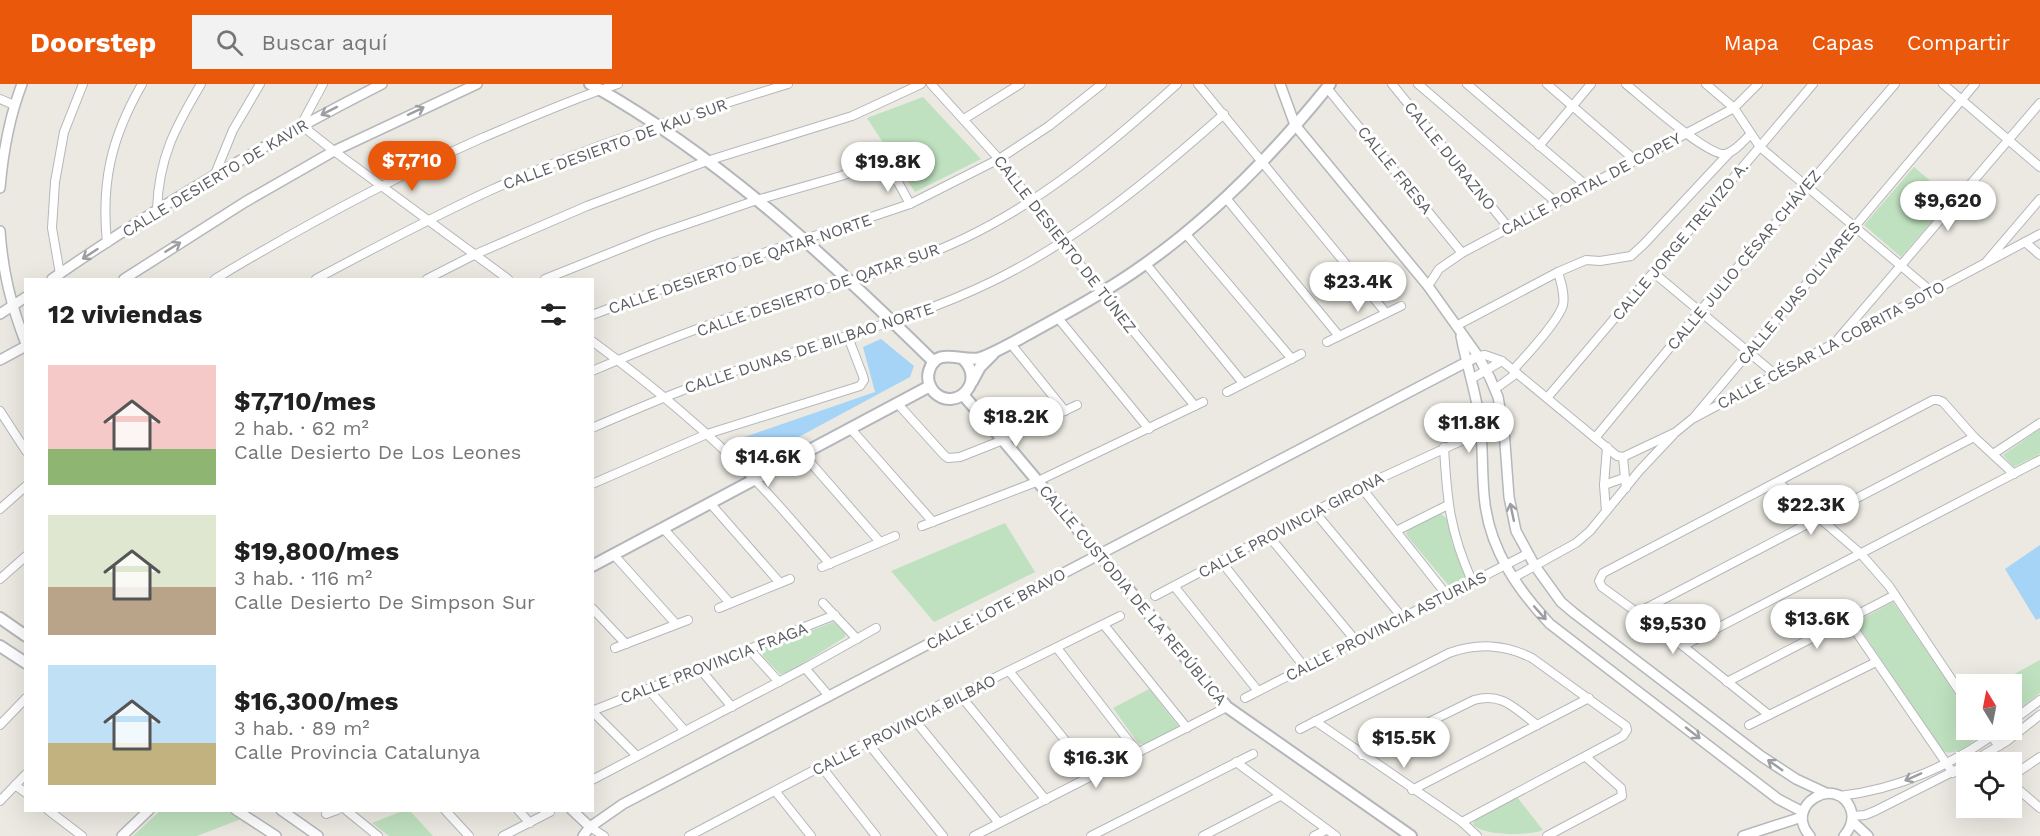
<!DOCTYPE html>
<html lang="es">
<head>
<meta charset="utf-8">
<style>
  :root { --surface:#fff; --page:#f2f2f2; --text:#222; --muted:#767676; --accent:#ea580c }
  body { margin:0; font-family:"Work Sans",sans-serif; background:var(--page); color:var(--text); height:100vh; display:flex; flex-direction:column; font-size:22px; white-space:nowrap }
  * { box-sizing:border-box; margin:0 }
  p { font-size:20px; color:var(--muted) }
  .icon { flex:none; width:33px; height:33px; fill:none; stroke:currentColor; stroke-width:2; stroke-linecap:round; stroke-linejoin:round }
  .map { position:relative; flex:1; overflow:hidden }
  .details { position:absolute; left:24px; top:194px; width:570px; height:534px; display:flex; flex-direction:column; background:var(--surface); border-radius:0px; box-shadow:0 6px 24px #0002 }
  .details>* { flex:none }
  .needle { width:39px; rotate:350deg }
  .fabs { position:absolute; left:1956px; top:590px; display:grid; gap:12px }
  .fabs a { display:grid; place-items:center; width:66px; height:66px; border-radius:0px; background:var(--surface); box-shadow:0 6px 24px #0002; font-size:30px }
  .price { position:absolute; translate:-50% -51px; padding:0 14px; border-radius:21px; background:#fff; color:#222; font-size:20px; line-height:39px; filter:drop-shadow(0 2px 3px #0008) }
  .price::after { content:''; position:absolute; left:50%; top:36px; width:18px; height:14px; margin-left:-9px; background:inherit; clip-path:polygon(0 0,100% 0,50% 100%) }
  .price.active { background:var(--accent); color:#fff }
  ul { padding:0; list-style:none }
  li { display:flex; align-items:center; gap:18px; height:150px; padding:0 24px }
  li span { display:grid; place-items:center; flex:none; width:168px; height:120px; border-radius:0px; color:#555 }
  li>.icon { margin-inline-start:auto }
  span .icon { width:72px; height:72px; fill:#fffc; stroke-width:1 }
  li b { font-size:26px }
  h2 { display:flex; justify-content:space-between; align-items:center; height:72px; padding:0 24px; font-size:26px }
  header { display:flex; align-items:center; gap:36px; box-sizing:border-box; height:84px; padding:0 30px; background:var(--accent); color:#fff }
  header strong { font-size:28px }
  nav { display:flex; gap:33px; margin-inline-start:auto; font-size:21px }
  .search { width:420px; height:54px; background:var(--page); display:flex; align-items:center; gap:15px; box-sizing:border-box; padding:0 21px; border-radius:0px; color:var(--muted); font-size:22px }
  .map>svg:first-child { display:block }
</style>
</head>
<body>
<header>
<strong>Doorstep</strong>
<div class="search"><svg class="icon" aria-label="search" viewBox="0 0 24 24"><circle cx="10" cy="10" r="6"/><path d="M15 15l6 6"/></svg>Buscar aquí</div>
<nav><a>Mapa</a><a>Capas</a><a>Compartir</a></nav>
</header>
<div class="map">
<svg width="2040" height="752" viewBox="0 0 2040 752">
  <rect width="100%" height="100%" fill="#ebe9e1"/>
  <g fill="#bfe1bf">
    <polygon points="923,13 981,75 915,108 867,34"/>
    <polygon points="1914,83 1951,115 1901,173 1864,141"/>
    <polygon points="2040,345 2040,370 2014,383 2003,371"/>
    <polygon points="1440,429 1447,435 1452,459 1466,495 1450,503 1408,453 1406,449 1411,444"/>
    <polygon points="1005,439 1035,488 934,538 891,487"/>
    <path d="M1893 518 1966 624V645H1980V651C1971 660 1955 673 1943 667L1856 538Z"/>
    <polygon points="833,538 845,546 845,553 788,589 780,590 763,572 763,568 767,564"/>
    <polygon points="2040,576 2040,609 2012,631 2012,600 1996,600"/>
    <polygon points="1149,605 1178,642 1177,646 1147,661 1138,659 1113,624"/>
    <path d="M1517 713 1543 746C1528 752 1481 752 1473 740L1477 733Z"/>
    <polygon points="161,726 227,726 241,735 197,752 133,752"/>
    <polygon points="405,726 409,726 433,752 389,752 372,739"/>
  </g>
  <g fill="#a5d4f7">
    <polygon points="881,255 914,282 910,293 754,377 733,357 875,308 863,263"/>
    <polygon points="2040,461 2040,534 2036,536 2005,485"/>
  </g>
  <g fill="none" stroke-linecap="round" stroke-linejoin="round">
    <defs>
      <g id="minor">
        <polyline points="323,0 301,41 334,67 508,195"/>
        <polyline points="931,0 999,75 1102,209 1195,322"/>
        <polyline points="1198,0 1386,229"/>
        <polyline points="1392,0 1508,143"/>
        <polyline points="1418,0 1557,119"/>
        <polyline points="1467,0 1587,102"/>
        <polyline points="1547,0 1636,77"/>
        <path d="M1626 0C1642 13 1707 72 1725 70 1735 68 1744 56 1751 50"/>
        <polyline points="1706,0 1734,24 1760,63 1932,208"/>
        <polyline points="1943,0 2040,83"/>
        <polyline points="1327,4 1462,169"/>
        <polyline points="0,15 14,21"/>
        <polyline points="964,35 1020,0"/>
        <polyline points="1539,62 1591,0"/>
        <polyline points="215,90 233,46 260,0"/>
        <polyline points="1226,114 1339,252"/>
        <path d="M157 125C159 73 175 44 201 0"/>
        <polyline points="1185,149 1292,275"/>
        <polyline points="2025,158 2040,171"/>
        <path d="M107 159C101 98 111 54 142 0"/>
        <polyline points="1987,177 2040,115"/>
        <polyline points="1146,180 1243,299"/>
        <polyline points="1654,189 1776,291"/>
        <polyline points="60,190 52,144 55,98 64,48 83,0"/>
        <path d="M215 195C303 142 388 96 482 54 527 35 572 15 618 0"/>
        <path d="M316 195C374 164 432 133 491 106 585 63 690 30 788 0"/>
        <polyline points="427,195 476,170 587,122 707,77 852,32 921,0"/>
        <path d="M545 195 655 151 757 116 841 92 877 79C891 80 903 108 910 120"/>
        <polyline points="1428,202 1439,185 1462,169 1734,24 1758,0"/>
        <polyline points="592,231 701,190 910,120 999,75 1049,42 1102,0"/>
        <polyline points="1058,234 1149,345"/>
        <polyline points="1456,242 1558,188"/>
        <polyline points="1838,255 2040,19"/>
        <path d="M592 257C649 299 703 344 753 394 780 421 805 452 830 480"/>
        <polyline points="1327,258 1401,222"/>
        <polyline points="1011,260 1065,327"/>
        <polyline points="1478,272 1485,271 1502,277 1617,372 1623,373"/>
        <path d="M1513 286C1526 272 1558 238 1563 221 1565 210 1561 198 1558 188L1586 176 1600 177 1631 172 1644 160 1730 68"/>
        <path d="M592 287C644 265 696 244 749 227 822 205 896 187 965 154 1044 116 1112 59 1177 0"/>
        <polyline points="1471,295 1502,277"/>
        <polyline points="1495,305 1517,289"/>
        <polyline points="1227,308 1301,270"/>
        <polyline points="1547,314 1813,0"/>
        <polyline points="898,320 944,371 948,374 960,373 1003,356 1077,321"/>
        <polyline points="0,327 26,367"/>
        <polyline points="1695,332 1975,0"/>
        <path d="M592 344C650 319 707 295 766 277 843 252 920 233 993 197 1079 155 1153 93 1224 30"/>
        <polyline points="851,345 933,438"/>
        <polyline points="1595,354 1700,227 1895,0"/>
        <path d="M1444 363C1447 417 1450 448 1472 497"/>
        <polyline points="803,370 880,458"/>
        <polyline points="1993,370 2040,339"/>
        <polyline points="1623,373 1676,348 1692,335 2040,150"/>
        <polyline points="1623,373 1626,404"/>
        <polyline points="1778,398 1861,470 1889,502 1966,617"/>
        <polyline points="592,400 707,350 860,302 864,296 863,292 848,253"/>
        <polyline points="1604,401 1624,394"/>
        <polyline points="1361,403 1446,510"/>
        <polyline points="710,419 780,499"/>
        <polyline points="0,425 26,402"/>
        <polyline points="1314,427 1402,533"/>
        <polyline points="1606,427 1604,401 1607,363"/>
        <polyline points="922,442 1036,398 1203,318"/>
        <polyline points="663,444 730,519"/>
        <polyline points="1396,447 1448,421"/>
        <polyline points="1268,451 1356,557"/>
        <polyline points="614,471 676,540"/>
        <polyline points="1220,476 1306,585"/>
        <polyline points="822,483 895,452"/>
        <polyline points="1513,494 1576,459 1590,447 1640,386 1673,351"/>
        <polyline points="0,495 26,472"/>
        <polyline points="1174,502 1258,607"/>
        <polyline points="1155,512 1361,403 1461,357"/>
        <polyline points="823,519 857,555"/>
        <polyline points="592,524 626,560"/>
        <polyline points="719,524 790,495"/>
        <polyline points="1637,529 1974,353"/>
        <polyline points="1848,536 1953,689"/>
        <polyline points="1104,541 1187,644"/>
        <polyline points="1683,562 2040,376"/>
        <polyline points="615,564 688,536"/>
        <polyline points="1057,564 1138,669"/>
        <polyline points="750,566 779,598"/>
        <polyline points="805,584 829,612"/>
        <polyline points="700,585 732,623"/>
        <polyline points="1009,587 1094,692"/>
        <polyline points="1727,598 1895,511"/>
        <polyline points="648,605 685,647"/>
        <polyline points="960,611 1046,716"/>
        <polyline points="1245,614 1527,470"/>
        <polyline points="592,627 835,531"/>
        <polyline points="592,627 637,672"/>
        <polyline points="1769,631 1683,562 1602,503 1599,497 1603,489 1933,316 1938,316 1943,318 1974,353 2014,390"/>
        <polyline points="913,634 999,739"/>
        <polyline points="1315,637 1462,738 1477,752"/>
        <polyline points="2012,637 2040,616"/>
        <polyline points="0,641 26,614"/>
        <polyline points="1749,641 1876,578"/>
        <path d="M1300 645 1449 569C1478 559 1504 560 1532 574L1626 642 1627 646 1623 652 1462 738"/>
        <polyline points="1986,645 1999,662"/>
        <polyline points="867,658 943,752"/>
        <path d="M1362 671 1474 616C1503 608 1515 625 1537 641"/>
        <polyline points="1236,678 1336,752"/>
        <polyline points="1972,678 2007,657 2040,631"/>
        <polyline points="821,682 876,752"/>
        <polyline points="2012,692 2040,673"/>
        <polyline points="592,696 805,584 876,544"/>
        <polyline points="2012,700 2040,724"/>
        <polyline points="15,701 26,709"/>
        <polyline points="1412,706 1589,614"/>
        <polyline points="776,708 811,752"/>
        <path d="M1839 712C1897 706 1955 680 2001 645"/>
        <polyline points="0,717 26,690"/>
        <polyline points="48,726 82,752"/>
        <polyline points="346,726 378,752"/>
        <polyline points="445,726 469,752"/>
        <polyline points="518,726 530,739"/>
        <polyline points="326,730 337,726"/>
        <polyline points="1852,732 1865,731 1875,727 1966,681"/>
        <polyline points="590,743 604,752"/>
        <polyline points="503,752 550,728"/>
        <polyline points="689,752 913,634 1120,532"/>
        <polyline points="974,752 1227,623"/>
        <polyline points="1091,752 1253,670"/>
        <polyline points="1203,752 1280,712"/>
        <polyline points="1314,752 1326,746"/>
        <polyline points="1547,752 1622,712 1621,704 1586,673"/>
      </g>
      <g id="tertiary">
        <polyline points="1280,0 1295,41 1428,202 1478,272 1490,294 1498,313 1504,346 1509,413 1516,447 1535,482 1561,518 1574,529 1761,672 1796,695 1826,709"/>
        <path d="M0 104C3 68 9 34 22 0"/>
        <path d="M0 147C3 189 11 221 26 260"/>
        <path d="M52 195C157 122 268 58 382 0"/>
        <polyline points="124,195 245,118 334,67 477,0"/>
        <polyline points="0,230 26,213"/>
        <path d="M1461 252C1466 279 1475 305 1479 332 1484 361 1481 391 1485 420 1491 467 1518 506 1550 540L1778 715 1803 728"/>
        <polyline points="0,276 26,262"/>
        <polyline points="236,726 276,752"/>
        <polyline points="281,726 318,752"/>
        <polyline points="572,726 590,743"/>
        <polyline points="1852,737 1868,752"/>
        <polyline points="122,752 149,726"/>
        <polyline points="583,752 590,743 623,720 1478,272"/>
        <polyline points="1743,752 1802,733"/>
        <path d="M1810 752C1782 721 1838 689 1851 726 1854 736 1850 745 1844 752"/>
      </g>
      <g id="secondary">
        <path d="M590 0C719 72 829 175 934 278"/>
        <path d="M963 275C987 298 955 329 934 308 929 302 927 294 929 287 936 261 963 279 980 274 994 269 1008 261 1021 254 1063 231 1106 208 1145 180 1216 130 1276 67 1330 0"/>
        <polyline points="972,298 980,283 993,270"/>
        <polyline points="963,311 1003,356 1227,623 1411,752"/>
        <polyline points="592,482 930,302"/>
        <polyline points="0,534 26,552"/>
        <polyline points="0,562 26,579"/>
      </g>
    </defs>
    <use href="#minor" stroke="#b4b7bb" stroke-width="10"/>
    <use href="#tertiary" stroke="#b4b7bb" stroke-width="12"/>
    <use href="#secondary" stroke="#b3b6bb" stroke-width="14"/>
    <use href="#minor" stroke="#fff" stroke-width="8"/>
    <use href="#tertiary" stroke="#fff" stroke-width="9"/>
    <use href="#secondary" stroke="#fff" stroke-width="10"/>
  </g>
  <defs><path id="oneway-shaft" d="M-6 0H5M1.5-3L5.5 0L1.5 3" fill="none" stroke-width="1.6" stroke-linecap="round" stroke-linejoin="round" transform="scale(1.5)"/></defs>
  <g stroke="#9c9ea0">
    <use href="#oneway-shaft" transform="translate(329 27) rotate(153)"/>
    <use href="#oneway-shaft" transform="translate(416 27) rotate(-25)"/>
    <use href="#oneway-shaft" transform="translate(173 163) rotate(-32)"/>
    <use href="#oneway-shaft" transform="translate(90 170) rotate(147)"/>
    <use href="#oneway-shaft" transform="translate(1512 428) rotate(-102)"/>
    <use href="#oneway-shaft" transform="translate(1540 529) rotate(48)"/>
    <use href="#oneway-shaft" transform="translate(1693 649) rotate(38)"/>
    <use href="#oneway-shaft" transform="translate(1775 681) rotate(-145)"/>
    <use href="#oneway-shaft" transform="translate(1913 693) rotate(156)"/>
  </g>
  <g text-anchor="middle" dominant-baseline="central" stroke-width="6" stroke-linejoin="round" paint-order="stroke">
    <g font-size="16" fill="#5a5d61" stroke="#fff">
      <text transform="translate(615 60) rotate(-20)">CALLE DESIERTO DE KAU SUR</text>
      <text transform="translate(1450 72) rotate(51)">CALLE DURAZNO</text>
      <text transform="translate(1395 86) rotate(51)">CALLE FRESA</text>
      <text transform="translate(215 94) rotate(-31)">CALLE DESIERTO DE KAVIR</text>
      <text transform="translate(1591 100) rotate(-28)">CALLE PORTAL DE COPEY</text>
      <text transform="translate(1680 157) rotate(-50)">CALLE JORGE TREVIZO A.</text>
      <text transform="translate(1065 160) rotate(52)">CALLE DESIERTO DE TÚNEZ</text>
      <text transform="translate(1744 176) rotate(-50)">CALLE JULIO CÉSAR CHÁVEZ</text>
      <text transform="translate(740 180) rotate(-19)">CALLE DESIERTO DE QATAR NORTE</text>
      <text transform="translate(818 206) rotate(-19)">CALLE DESIERTO DE QATAR SUR</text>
      <text transform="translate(1799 209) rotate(-50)">CALLE PUAS OLIVARES</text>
      <text transform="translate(1831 261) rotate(-28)">CALLE CÉSAR LA COBRITA SOTO</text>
      <text transform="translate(809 264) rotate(-18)">CALLE DUNAS DE BILBAO NORTE</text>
      <text transform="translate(1291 441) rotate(-28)">CALLE PROVINCIA GIRONA</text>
      <text transform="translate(1133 511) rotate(50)">CALLE CUSTODIA DE LA REPÚBLICA</text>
      <text transform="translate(996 525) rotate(-28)">CALLE LOTE BRAVO</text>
      <text transform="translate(1386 542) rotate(-27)">CALLE PROVINCIA ASTURIAS</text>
      <text transform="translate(714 579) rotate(-21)">CALLE PROVINCIA FRAGA</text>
      <text transform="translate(904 641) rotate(-27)">CALLE PROVINCIA BILBAO</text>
    </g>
  </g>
</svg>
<div class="fabs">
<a><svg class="needle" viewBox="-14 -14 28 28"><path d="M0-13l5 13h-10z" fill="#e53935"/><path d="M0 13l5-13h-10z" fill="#767676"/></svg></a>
<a><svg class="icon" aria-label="locate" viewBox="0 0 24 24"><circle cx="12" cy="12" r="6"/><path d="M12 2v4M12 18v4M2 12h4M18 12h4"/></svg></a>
</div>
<b class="price active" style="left:412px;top:108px">$7,710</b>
<b class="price" style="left:888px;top:109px">$19.8K</b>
<b class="price" style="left:1948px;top:148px">$9,620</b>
<b class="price" style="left:1358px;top:229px">$23.4K</b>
<b class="price" style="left:1016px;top:364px">$18.2K</b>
<b class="price" style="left:1469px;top:370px">$11.8K</b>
<b class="price" style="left:768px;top:404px">$14.6K</b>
<b class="price" style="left:1811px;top:452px">$22.3K</b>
<b class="price" style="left:1817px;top:566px">$13.6K</b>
<b class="price" style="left:1673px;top:571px">$9,530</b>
<b class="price" style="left:1404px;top:685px">$15.5K</b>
<b class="price" style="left:1096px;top:705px">$16.3K</b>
<section class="details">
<h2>12 viviendas<svg class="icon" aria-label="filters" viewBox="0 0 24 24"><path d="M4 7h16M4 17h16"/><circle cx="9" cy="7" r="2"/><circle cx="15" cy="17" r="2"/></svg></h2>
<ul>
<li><span style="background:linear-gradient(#f6c9c9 70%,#8fb573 0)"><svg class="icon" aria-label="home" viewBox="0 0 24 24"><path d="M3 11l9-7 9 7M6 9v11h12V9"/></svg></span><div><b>$7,710/mes</b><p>2 hab. · 62 m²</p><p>Calle Desierto De Los Leones</p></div></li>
<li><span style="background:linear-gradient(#dfe7d0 60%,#b9a48a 0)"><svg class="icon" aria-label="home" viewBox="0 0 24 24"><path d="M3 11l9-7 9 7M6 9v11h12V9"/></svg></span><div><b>$19,800/mes</b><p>3 hab. · 116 m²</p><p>Calle Desierto De Simpson Sur</p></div></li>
<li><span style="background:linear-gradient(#bfe0f5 65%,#c2b280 0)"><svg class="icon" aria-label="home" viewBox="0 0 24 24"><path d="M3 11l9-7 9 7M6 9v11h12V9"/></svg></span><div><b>$16,300/mes</b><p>3 hab. · 89 m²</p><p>Calle Provincia Catalunya</p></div></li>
</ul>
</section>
</div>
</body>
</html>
